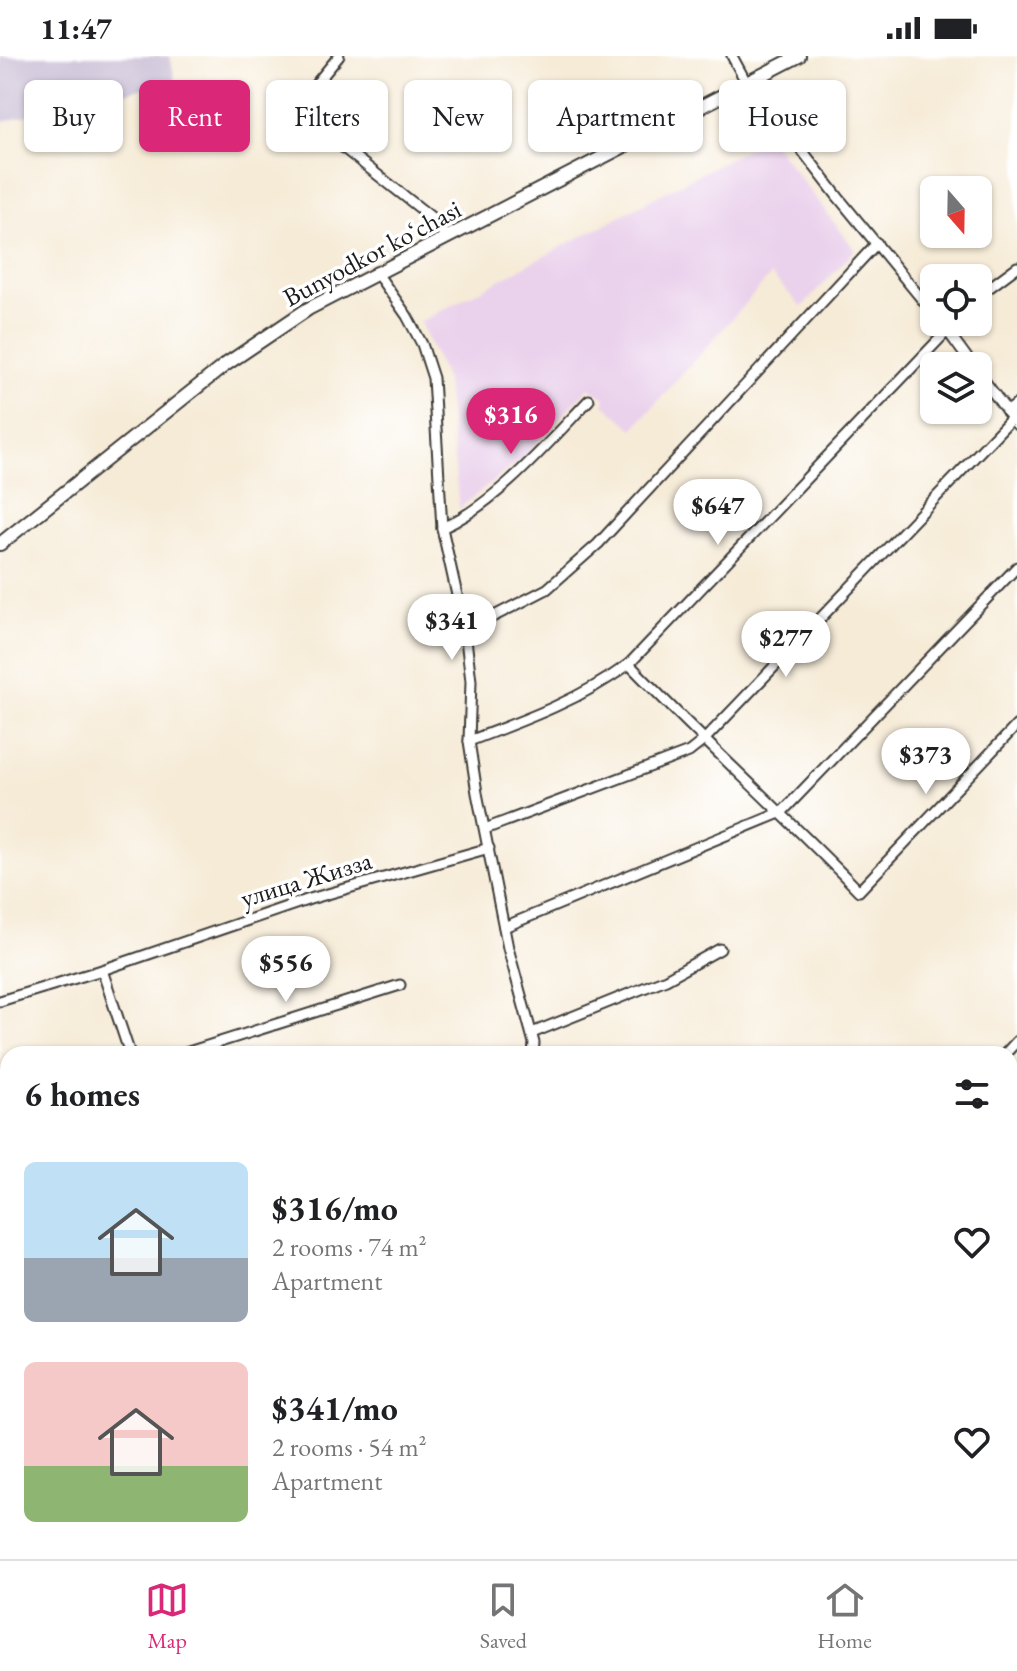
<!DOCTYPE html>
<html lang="en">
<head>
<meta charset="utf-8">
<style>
  :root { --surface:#fff; --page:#f6f6f6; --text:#202124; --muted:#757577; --line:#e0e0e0; --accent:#db2777 }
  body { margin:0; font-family:"EB Garamond",serif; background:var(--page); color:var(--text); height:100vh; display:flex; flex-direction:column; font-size:30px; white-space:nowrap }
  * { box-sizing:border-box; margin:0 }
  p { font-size:26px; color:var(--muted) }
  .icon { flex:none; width:44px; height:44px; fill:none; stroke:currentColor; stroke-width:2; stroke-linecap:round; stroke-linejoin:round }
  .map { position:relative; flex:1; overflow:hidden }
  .sheet { position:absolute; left:0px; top:990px; width:1018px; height:514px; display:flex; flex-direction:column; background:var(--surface); border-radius:24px 24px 0 0; box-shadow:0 2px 6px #0004 }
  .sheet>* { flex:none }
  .top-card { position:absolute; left:24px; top:24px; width:970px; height:72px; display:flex; gap:16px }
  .needle { width:52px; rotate:160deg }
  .buttons { position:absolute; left:920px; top:120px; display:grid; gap:16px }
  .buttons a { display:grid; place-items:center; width:72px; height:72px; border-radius:12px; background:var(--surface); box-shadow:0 2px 6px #0004; font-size:40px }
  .price { position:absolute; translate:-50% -68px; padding:0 18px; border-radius:28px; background:#fff; color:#222; font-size:26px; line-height:52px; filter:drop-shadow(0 2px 4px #0008) }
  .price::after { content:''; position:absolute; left:50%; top:48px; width:24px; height:18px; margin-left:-12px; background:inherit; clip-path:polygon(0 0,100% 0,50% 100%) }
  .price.selected { background:var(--accent); color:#fff }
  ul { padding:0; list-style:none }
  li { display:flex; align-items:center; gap:24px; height:200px; padding:0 24px }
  li span { display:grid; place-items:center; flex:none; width:224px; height:160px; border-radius:12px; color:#555 }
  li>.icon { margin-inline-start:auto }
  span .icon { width:96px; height:96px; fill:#fffc; stroke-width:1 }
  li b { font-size:34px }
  h2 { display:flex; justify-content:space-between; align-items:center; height:96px; padding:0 24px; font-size:34px }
  .chip { padding:0 28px; border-radius:12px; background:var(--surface); box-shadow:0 2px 6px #0004; font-size:28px; line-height:72px }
  .chip.selected { background:var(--accent); color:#fff }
  .status { display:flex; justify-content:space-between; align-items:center; height:56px; padding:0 40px; background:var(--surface); direction:ltr }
  .status svg { height:22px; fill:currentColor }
  .dock { display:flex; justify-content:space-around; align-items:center; height:112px; border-top:2px solid var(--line); background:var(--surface); font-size:22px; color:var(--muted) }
  .dock a { display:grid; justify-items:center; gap:4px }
  .dock .selected { color:var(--accent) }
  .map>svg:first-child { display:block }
</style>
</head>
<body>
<div class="status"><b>11:47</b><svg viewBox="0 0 49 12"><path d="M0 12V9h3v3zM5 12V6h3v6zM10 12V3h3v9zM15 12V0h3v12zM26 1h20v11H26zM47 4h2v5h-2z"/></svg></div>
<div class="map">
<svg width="1017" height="1503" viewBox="0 0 1017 1503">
  <rect width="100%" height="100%" fill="#fff"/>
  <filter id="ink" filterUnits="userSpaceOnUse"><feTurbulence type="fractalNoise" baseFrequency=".0125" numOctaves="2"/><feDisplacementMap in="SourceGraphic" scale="16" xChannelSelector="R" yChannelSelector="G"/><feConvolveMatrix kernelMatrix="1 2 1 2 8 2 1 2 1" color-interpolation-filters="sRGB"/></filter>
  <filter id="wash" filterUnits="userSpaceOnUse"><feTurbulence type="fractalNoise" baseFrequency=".006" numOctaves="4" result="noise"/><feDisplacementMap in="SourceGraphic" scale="32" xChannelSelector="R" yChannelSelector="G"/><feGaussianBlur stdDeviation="1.8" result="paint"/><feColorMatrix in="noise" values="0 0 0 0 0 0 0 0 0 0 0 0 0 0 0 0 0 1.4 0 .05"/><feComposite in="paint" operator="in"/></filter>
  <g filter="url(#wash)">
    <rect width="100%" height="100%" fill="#f6ebd7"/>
    <g fill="#ead1ec">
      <polygon points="769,81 855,194 802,251 771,219 633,373 604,348 606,343 589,331 522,402 459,453 446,324 420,266"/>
      <polygon points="528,1496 667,1496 665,1503 528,1503"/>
    </g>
    <polygon fill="#cabfd6" points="0,0 170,0 175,25 0,66"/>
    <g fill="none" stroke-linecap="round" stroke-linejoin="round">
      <g stroke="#67bbe3" stroke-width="3">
        <polyline points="1010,1360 1017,1341"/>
        <polyline points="892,1503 892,1499 898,1496"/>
      </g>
    </g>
  </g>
  <g filter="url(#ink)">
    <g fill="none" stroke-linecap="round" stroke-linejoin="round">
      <defs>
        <g id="street">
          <polyline points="339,0 302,45 327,79 431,161 447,182"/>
          <polyline points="732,0 747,28 771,54 838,141 934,258"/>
          <polyline points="376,216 407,260 422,288 433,322 442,472 465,575 471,625 469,685 477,737 508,892 534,987 533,998"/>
          <polyline points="978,240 1017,211"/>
          <polyline points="941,266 973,310"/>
          <polyline points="978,316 1017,369"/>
          <polyline points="1007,356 1017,348"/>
          <path d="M442 472C496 448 548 387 589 344"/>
          <polyline points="465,575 547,533 598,488 877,187"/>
          <path d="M629 608C704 686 783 757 859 835L1017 669"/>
          <path d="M469 685C525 664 580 644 629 608L947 275"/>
          <polyline points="485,773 689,696 703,685 1012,362"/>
          <polyline points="504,871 782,756 1017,511"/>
          <polyline points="102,914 130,998"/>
          <polyline points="0,945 102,914 310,843 489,792"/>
          <polyline points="532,977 666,923 720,893"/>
          <polyline points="182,998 400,929"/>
          <polyline points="1005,998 1017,985"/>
          <polyline points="0,1214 8,1211"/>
          <polyline points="0,1482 8,1479"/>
          <polyline points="680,1503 683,1496"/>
          <polyline points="812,1503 815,1496"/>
        </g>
        <g id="secondary">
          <polyline points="0,488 225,309 308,253 799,0"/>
          <polyline points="0,1292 8,1320"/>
          <polyline points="0,1349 8,1376"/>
          <polyline points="45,1496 47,1503"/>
          <polyline points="60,1496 63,1503"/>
        </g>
      </defs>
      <use href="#street" stroke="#3d3b38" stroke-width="13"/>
      <use href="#secondary" stroke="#3d3b38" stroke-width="16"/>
      <use href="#street" stroke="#fff" stroke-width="9"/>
      <use href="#secondary" stroke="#fff" stroke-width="12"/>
    </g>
  </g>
  <g text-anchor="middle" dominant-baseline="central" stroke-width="7" stroke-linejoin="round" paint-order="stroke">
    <g font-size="26" fill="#1c1c1c" stroke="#fff">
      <text transform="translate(372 197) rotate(-28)">Bunyodkor koʻchasi</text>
      <text transform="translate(306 823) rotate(-17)">улица Жизза</text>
    </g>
  </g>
</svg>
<div class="buttons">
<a><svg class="needle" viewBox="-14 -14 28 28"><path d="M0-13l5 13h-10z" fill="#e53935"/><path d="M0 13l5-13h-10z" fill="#757577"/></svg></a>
<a><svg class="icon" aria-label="locate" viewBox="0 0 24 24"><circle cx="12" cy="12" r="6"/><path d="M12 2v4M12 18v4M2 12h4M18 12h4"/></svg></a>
<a><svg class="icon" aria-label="layers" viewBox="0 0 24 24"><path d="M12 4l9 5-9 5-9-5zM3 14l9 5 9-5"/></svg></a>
</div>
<b class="price selected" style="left:511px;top:400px">$316</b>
<b class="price" style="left:718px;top:491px">$647</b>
<b class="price" style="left:452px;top:606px">$341</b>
<b class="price" style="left:786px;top:623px">$277</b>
<b class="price" style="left:926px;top:740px">$373</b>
<b class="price" style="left:286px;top:948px">$556</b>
<div class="top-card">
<a class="chip">Buy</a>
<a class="chip selected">Rent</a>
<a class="chip">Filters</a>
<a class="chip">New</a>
<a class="chip">Apartment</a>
<a class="chip">House</a>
</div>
<section class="sheet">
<h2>6 homes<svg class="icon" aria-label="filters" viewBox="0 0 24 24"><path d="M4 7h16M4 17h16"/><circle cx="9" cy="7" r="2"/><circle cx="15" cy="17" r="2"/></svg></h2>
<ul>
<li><span style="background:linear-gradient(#bfe0f5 60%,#9aa5b1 0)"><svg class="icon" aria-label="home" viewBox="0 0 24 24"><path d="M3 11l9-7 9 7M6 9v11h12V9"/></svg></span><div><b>$316/mo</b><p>2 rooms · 74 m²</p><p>Apartment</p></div><svg class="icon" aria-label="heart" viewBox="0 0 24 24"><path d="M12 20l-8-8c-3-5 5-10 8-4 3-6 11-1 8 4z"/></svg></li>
<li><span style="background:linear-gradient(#f6c9c9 65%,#8fb573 0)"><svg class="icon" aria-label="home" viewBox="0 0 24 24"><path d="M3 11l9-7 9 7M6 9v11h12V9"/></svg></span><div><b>$341/mo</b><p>2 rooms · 54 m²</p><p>Apartment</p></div><svg class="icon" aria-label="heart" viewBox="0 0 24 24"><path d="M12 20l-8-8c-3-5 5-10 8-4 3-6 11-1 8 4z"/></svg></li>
</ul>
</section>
</div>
<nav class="dock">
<a class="selected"><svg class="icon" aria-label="map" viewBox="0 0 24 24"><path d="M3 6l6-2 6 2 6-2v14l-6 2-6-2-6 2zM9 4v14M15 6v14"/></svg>Map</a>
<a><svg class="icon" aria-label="saved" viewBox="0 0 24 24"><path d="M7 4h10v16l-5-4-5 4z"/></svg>Saved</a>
<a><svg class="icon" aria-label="home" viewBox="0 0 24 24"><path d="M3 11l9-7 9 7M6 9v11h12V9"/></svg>Home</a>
</nav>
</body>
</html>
